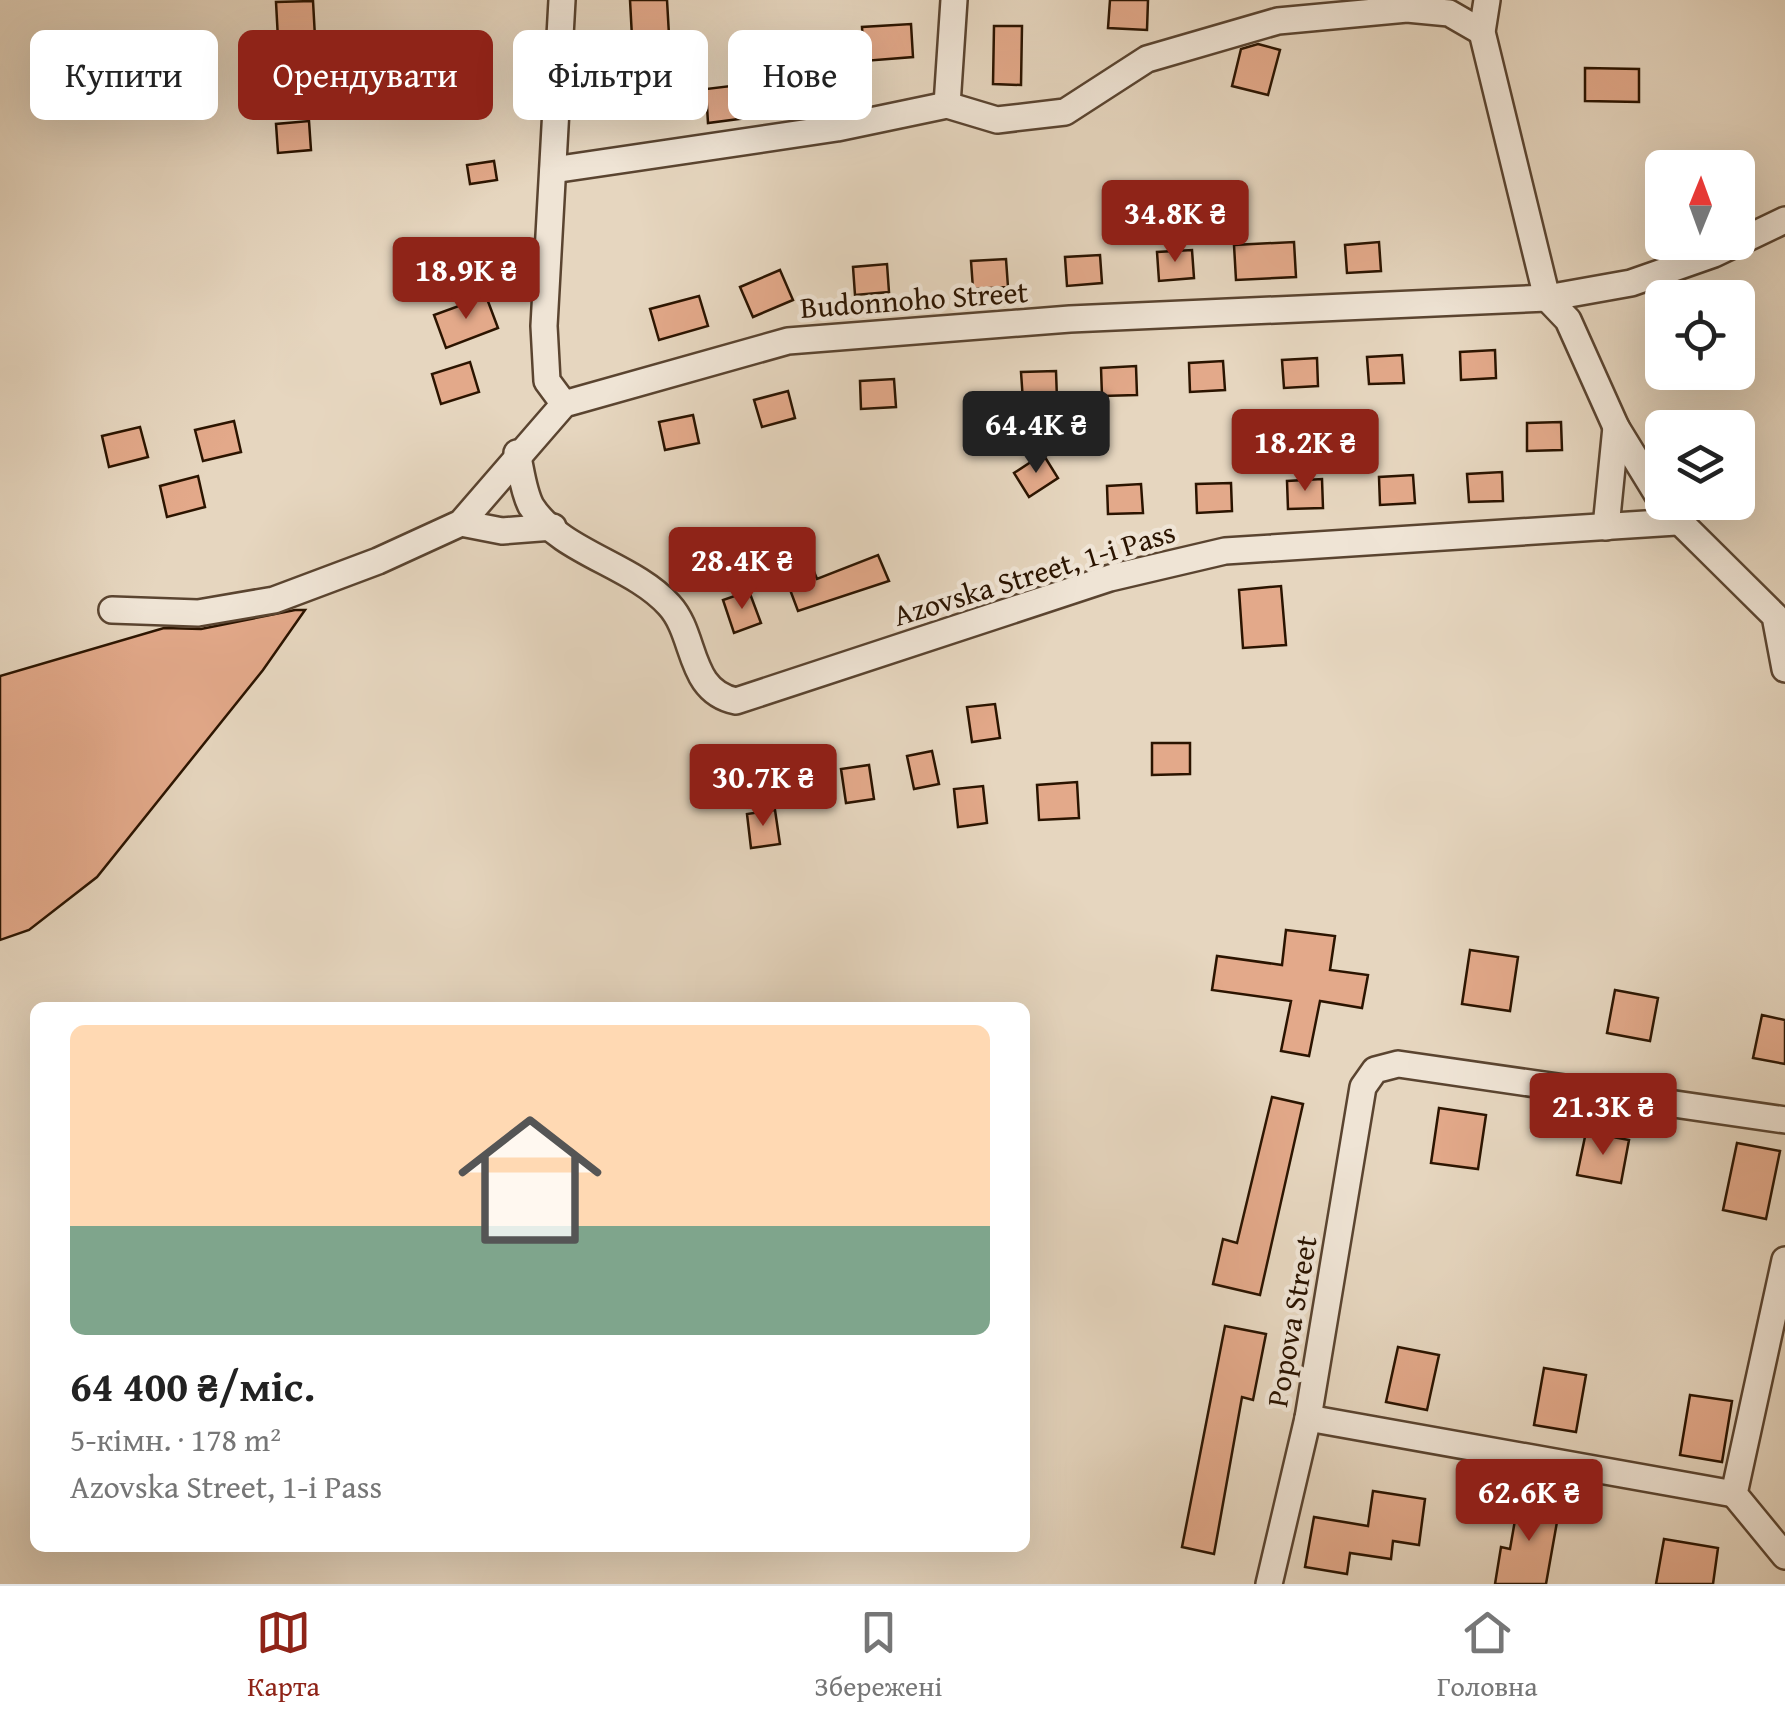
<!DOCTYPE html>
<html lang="uk">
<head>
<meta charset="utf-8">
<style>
  :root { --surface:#fff; --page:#f6f6f6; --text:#222; --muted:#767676; --line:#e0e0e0; --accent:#8f2418 }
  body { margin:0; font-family:"Gentium Book Plus",serif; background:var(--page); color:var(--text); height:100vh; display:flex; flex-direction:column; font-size:38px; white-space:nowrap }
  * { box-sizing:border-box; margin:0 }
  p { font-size:32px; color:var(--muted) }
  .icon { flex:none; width:55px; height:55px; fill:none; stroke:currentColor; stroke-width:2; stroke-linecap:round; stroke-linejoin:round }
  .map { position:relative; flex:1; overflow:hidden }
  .details { position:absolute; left:30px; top:1002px; width:1000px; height:550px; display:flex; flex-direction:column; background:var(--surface); border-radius:15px; box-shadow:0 10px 40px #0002 }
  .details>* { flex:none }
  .banner { position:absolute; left:30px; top:30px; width:1000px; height:90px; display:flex; gap:20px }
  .needle { width:65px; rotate:1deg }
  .buttons { position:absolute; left:1645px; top:150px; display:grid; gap:20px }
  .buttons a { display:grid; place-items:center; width:110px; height:110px; border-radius:15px; background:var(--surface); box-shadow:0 10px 40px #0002; font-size:50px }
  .price { position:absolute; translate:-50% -85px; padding:0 22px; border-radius:10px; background:var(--accent); color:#fff; font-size:32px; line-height:65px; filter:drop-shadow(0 2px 5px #0008) }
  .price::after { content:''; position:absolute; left:50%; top:60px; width:30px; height:22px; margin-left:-15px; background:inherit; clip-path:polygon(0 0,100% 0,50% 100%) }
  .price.on { background:#222; color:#fff }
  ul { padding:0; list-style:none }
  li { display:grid; align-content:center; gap:20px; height:530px; padding:0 40px }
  li span { display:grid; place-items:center; height:310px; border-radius:15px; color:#555 }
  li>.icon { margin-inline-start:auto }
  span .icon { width:180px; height:180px; fill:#fffc; stroke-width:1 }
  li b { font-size:42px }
  .tag { padding:0 35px; border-radius:15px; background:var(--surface); box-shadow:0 10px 40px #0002; font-size:35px; line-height:90px }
  .tag.on { background:var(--accent); color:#fff }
  .tab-bar { display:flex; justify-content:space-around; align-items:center; height:140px; border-top:2px solid var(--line); background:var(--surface); font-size:28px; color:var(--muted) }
  .tab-bar a { display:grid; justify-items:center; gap:5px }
  .tab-bar .on { color:var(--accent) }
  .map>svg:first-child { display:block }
</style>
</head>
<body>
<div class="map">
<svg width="1785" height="1584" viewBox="0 0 1785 1584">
  <rect width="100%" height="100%" fill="#e6d6bf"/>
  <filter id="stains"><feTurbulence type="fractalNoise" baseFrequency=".002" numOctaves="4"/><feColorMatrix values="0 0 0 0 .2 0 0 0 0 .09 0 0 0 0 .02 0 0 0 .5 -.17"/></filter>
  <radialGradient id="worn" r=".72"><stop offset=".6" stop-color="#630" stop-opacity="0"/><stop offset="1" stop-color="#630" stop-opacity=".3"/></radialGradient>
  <g fill="#e3a98a" stroke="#2b1400" stroke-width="2.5">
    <polygon points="630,0 667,0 669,35 632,37"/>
    <polygon points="1110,0 1148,0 1147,30 1108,28"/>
    <polygon points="313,1 315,37 278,39 276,2"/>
    <polygon points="911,24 913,57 864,61 862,27"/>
    <polygon points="994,26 1022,26 1021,85 993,84"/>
    <polygon points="351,43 353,61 342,62 344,82 319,84 315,46"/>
    <polygon points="1258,44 1280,50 1268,95 1232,86 1241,49"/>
    <polygon points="1585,68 1639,69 1639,102 1585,101"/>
    <polygon points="658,75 663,106 644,109 642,98 619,102 616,83"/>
    <polygon points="788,79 794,112 708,123 706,89"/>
    <polygon points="309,121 311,150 278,153 276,124"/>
    <polygon points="494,161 497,180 470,184 467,165"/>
    <polygon points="1294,242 1296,277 1236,280 1234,245"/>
    <polygon points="1379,242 1381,271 1347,273 1345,245"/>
    <polygon points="1192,250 1194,278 1159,281 1157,252"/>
    <polygon points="1100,255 1102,283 1067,286 1065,257"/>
    <polygon points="1006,259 1008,287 973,289 971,261"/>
    <polygon points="887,264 889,292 855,295 853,267"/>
    <polygon points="780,270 793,300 753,317 740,287"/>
    <polygon points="486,296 498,328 446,348 434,315"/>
    <polygon points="699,296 708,326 659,340 650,309"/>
    <polygon points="1495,350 1496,378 1461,380 1460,352"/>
    <polygon points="1402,355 1404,383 1369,384 1367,357"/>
    <polygon points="1317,358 1318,386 1284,388 1282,360"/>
    <polygon points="1223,361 1225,390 1190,392 1189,363"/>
    <polygon points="470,362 479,392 441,404 432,374"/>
    <polygon points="1136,366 1137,395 1102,396 1101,368"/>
    <polygon points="1056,371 1057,399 1023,401 1021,372"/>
    <polygon points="894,379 896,407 861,409 860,381"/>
    <polygon points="788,391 795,418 762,427 754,400"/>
    <polygon points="693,415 699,443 665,450 659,422"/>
    <polygon points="234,421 241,452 203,461 195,430"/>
    <polygon points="1561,422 1562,450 1527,451 1527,423"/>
    <polygon points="140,427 148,457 109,467 102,436"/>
    <polygon points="1043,454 1058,478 1029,497 1014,473"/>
    <polygon points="1502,472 1503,501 1469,502 1467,474"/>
    <polygon points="1413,475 1415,503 1380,505 1379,477"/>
    <polygon points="198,476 205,507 167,517 160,486"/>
    <polygon points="1322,479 1323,508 1288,509 1287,481"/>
    <polygon points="1231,483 1232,511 1197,513 1196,484"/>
    <polygon points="1141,484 1143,513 1108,514 1107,486"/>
    <polygon points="878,555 889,581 798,611 786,579 813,569 817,579"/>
    <polygon points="1281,586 1286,645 1243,648 1239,590"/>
    <polygon points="749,591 761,623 734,633 723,600"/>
    <polygon points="295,610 305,610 263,670 97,877 29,930 0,940 0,676 164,628 201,629"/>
    <polygon points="995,704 1000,738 972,742 967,707"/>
    <polygon points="1152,743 1190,743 1190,774 1152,775"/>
    <polygon points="932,751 939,784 914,789 907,756"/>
    <polygon points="869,765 874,799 846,803 841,769"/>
    <polygon points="1077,782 1079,818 1039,820 1037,785"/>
    <polygon points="983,786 987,823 958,827 954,789"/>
    <polygon points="775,810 780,844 751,848 747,814"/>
    <polygon points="1286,930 1335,936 1330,970 1368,975 1362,1008 1320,1001 1309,1056 1281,1051 1291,1001 1212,990 1217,956 1282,965"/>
    <polygon points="1470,950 1518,957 1510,1011 1462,1004"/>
    <polygon points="1615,990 1658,998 1650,1041 1607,1033"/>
    <polygon points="1762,1015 1785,1020 1785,1064 1753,1058"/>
    <polygon points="1272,1097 1303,1104 1260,1295 1213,1284 1223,1239 1237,1243"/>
    <polygon points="1439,1108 1486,1115 1478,1169 1431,1163"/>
    <polygon points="1586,1132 1629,1140 1621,1183 1577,1175"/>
    <polygon points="1737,1143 1780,1151 1766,1219 1723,1210"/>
    <polygon points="1225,1326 1266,1334 1253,1400 1242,1397 1214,1554 1182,1547"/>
    <polygon points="1398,1347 1439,1355 1427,1410 1386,1402"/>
    <polygon points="1544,1368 1586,1375 1576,1432 1534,1425"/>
    <polygon points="1690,1395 1732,1401 1722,1462 1680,1455"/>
    <polygon points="1373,1491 1425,1499 1419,1545 1393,1541 1391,1559 1350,1553 1347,1574 1305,1567 1314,1517 1368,1526"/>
    <polygon points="1519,1497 1560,1505 1546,1584 1495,1584 1501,1547 1510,1549"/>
    <polygon points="1664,1539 1718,1548 1713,1584 1656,1584"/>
  </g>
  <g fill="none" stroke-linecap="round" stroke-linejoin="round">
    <defs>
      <g id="minor">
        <polyline points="562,0 544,326 547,381 564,404"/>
        <polyline points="1487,0 1482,32 1547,298 1568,320 1616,427 1662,502"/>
        <polyline points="947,105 954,0"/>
        <polyline points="553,170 837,128 947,105 997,120 1065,112 1147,59 1278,21 1407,9 1449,13 1482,32"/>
        <path d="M517 453C521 469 523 491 531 506 561 553 632 564 669 605 697 635 687 691 736 701L1110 578 1225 551 1676 522"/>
        <polyline points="1668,510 1775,616 1785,669"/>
        <polyline points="461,523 502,531 553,527"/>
        <polyline points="1606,527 1616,427"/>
        <polyline points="112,610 198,613 274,600 378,561 461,523 564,404 788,341 1070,319 1547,298 1631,283 1714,254 1785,220"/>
        <polyline points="1785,1260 1734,1494 1785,1556"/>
        <polyline points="1308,1418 1734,1494"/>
        <polyline points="1269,1584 1308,1418 1363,1087 1375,1070 1398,1064 1785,1120"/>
      </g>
    </defs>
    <use href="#minor" stroke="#5a4430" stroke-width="30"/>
    <use href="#minor" stroke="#efe4d5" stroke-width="25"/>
  </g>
  <g text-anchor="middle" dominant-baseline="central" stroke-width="9" stroke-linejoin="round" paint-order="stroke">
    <g font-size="30" fill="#2b1400" stroke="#efe4d5">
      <text transform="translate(914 299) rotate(-4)">Budonnoho Street</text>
      <text transform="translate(1034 573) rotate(-17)">Azovska Street, 1-i Pass</text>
      <text transform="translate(1291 1321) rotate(-80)">Popova Street</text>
    </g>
  </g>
  <rect width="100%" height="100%" filter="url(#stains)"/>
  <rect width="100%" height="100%" fill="url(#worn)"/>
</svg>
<div class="buttons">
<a><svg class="needle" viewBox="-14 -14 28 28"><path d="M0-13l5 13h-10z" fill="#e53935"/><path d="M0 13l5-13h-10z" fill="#767676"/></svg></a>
<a><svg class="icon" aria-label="locate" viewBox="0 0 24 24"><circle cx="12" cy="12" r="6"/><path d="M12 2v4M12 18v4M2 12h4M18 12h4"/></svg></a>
<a><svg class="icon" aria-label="layers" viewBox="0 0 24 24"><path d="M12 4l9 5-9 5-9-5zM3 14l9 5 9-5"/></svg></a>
</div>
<b class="price" style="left:1175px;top:265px">34.8K ₴</b>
<b class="price" style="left:466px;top:322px">18.9K ₴</b>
<b class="price on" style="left:1036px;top:476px">64.4K ₴</b>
<b class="price" style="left:1305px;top:494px">18.2K ₴</b>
<b class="price" style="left:742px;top:612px">28.4K ₴</b>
<b class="price" style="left:763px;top:829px">30.7K ₴</b>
<b class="price" style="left:1603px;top:1158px">21.3K ₴</b>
<b class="price" style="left:1529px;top:1544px">62.6K ₴</b>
<div class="banner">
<a class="tag">Купити</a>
<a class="tag on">Орендувати</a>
<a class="tag">Фільтри</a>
<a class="tag">Нове</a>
</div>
<section class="details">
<ul>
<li><span style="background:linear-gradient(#ffd9b3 65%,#7fa58c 0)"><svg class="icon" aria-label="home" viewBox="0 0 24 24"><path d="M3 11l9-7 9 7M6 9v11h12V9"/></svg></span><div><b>64 400 ₴/міс.</b><p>5-кімн. · 178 m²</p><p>Azovska Street, 1-i Pass</p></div></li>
</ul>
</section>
</div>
<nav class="tab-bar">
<a class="on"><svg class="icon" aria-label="map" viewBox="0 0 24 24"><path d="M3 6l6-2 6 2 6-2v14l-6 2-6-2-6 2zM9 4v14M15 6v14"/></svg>Карта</a>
<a><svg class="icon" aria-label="saved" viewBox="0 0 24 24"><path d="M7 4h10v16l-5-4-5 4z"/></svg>Збережені</a>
<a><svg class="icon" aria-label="home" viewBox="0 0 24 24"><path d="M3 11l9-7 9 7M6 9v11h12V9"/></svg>Головна</a>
</nav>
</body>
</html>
